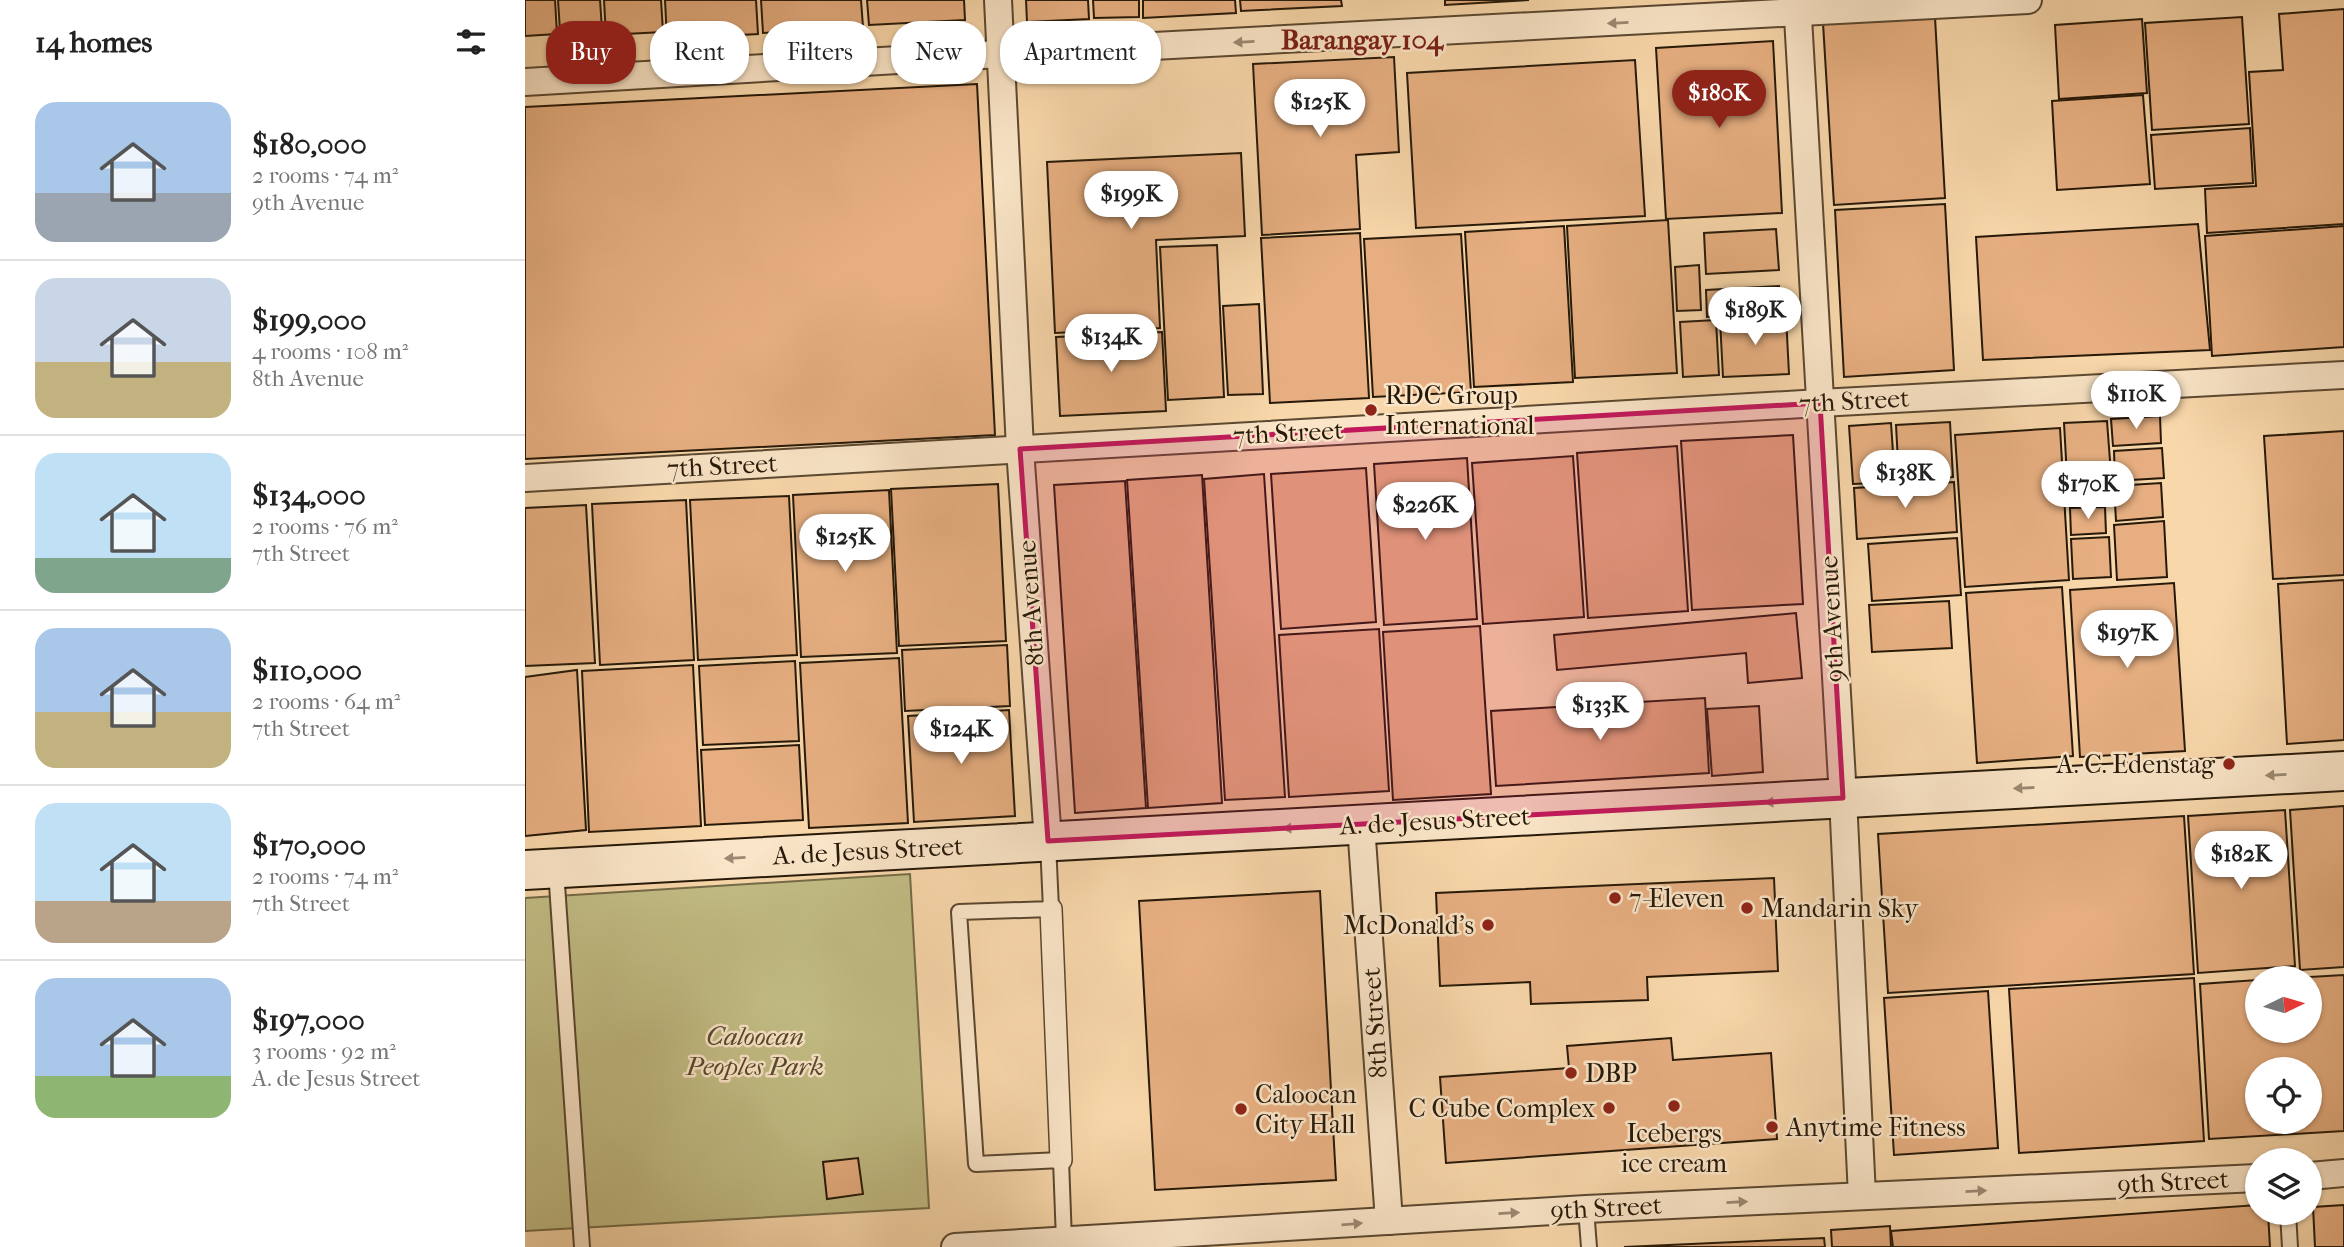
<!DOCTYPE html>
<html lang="en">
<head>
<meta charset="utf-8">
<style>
  :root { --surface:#fff; --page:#f2f2f2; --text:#222; --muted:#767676; --line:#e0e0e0; --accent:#8f2418 }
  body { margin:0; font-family:"IM FELL French Canon",serif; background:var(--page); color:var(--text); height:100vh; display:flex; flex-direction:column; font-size:26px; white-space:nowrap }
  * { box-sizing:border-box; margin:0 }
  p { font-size:23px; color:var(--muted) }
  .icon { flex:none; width:38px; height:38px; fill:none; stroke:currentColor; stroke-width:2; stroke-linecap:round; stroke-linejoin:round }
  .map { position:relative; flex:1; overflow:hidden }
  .panel { display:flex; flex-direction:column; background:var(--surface); width:525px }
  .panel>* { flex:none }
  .top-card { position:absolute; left:21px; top:21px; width:665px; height:63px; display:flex; gap:14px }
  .needle { width:46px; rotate:85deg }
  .fabs { position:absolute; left:1720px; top:966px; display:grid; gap:14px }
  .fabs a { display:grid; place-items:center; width:77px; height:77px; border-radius:50%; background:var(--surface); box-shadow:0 2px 5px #0004; font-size:35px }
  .price { position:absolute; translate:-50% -60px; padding:0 16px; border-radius:24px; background:#fff; color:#222; font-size:23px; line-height:46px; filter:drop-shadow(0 2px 4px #0008) }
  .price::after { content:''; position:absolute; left:50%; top:42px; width:21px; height:16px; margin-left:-10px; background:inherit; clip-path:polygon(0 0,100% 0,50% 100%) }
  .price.on { background:var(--accent); color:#fff }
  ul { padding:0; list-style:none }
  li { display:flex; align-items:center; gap:21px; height:175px; padding:0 35px }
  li+li { border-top:2px solid var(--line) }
  li span { display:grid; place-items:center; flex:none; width:196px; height:140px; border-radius:21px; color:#555 }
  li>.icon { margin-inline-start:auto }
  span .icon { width:84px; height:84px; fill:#fffc; stroke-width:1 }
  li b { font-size:30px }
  h2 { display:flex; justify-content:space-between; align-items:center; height:84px; padding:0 35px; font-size:30px }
  .tag { padding:0 24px; border-radius:28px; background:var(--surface); box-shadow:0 2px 5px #0004; font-size:24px; line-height:63px }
  .tag.on { background:var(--accent); color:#fff }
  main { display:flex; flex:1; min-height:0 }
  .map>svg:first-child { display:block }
</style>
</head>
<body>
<main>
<section class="panel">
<h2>14 homes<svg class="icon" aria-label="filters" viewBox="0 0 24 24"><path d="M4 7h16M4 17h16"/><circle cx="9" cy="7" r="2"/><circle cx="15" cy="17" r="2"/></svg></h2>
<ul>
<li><span style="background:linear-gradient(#a9c7e8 65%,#9aa5b1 0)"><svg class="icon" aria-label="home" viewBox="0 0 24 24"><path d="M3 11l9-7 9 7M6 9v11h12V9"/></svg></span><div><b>$180,000</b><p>2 rooms · 74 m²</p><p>9th Avenue</p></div></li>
<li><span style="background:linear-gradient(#c9d6e8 60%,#c2b280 0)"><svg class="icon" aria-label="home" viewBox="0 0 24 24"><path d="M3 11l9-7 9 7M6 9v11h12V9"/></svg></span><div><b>$199,000</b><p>4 rooms · 108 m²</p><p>8th Avenue</p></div></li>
<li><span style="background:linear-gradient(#bfe0f5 75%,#7fa58c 0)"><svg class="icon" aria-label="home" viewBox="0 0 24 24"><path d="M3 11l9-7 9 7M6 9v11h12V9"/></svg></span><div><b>$134,000</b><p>2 rooms · 76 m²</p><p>7th Street</p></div></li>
<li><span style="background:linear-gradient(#a9c7e8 60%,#c2b280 0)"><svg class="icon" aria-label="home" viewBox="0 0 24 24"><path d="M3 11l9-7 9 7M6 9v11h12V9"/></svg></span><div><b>$110,000</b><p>2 rooms · 64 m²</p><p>7th Street</p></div></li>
<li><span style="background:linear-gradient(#bfe0f5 70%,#b9a48a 0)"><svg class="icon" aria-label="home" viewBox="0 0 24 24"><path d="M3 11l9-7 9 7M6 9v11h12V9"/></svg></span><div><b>$170,000</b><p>2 rooms · 74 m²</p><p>7th Street</p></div></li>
<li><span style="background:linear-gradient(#a9c7e8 70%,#8fb573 0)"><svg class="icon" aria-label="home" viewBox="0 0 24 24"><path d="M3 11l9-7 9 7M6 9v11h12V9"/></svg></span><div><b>$197,000</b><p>3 rooms · 92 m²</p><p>A. de Jesus Street</p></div></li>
</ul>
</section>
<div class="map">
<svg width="1819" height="1247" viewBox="0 0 1819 1247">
  <rect width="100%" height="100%" fill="#f8d7aa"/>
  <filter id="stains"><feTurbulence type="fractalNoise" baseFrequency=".00286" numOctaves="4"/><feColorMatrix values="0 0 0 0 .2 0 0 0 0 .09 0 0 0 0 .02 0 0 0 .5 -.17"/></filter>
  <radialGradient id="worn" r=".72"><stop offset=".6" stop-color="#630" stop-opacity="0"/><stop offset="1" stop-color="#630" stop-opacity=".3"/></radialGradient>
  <polygon fill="#c2bd85" stroke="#746b47" stroke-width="2" points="385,874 404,1208 0,1231 0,898"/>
  <g fill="#e7af81" stroke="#261909" stroke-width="2" fill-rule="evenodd">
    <polygon points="0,0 30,0 32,34 0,36"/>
    <polygon points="33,0 75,0 78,44 36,46"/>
    <polygon points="79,0 136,0 138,32 81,35"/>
    <polygon points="140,0 231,0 233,34 142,39"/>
    <polygon points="236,0 336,0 338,27 238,33"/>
    <polygon points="342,0 439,0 440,20 344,25"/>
    <polygon points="501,0 563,0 564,19 502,22"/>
    <polygon points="568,0 614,0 614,17 569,18"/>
    <polygon points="618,0 710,0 711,13 618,18"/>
    <polygon points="715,0 816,0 817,6 716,11"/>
    <polygon points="920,0 1004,0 920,5"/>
    <polygon points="1819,9 1819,224 1682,233 1680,189 1731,186 1724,72 1758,70 1754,14"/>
    <polygon points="1410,17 1420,198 1309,205 1298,23"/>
    <polygon points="1717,17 1724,124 1627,130 1620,23"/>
    <polygon points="1617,19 1622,93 1534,99 1530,25"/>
    <polygon points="1248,41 1257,213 1141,219 1131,48"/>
    <polygon points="869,57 874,152 831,155 835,229 737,235 728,64"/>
    <polygon points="1110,60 1120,216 891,228 882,73"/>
    <polygon points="452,84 470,435 0,459 0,107"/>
    <polygon points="1618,95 1625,184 1532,190 1527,101"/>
    <polygon points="1725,128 1728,183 1630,189 1626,135"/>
    <polygon points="716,153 720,236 631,240 635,328 530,333 522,162"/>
    <polygon points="1420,204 1429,370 1319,377 1310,210"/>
    <polygon points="1143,220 1152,373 1050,378 1042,226"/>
    <polygon points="1673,224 1685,350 1458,360 1451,237"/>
    <polygon points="1039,226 1048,382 949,387 940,232"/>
    <polygon points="1819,226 1819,347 1687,356 1680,236"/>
    <polygon points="1251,229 1254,270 1181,274 1179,233"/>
    <polygon points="835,233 844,398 745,403 736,238"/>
    <polygon points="936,234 946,392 848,397 839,239"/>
    <polygon points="692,245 699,397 643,400 635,247"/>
    <polygon points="1174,265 1176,310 1152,311 1150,267"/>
    <polygon points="1254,286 1255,312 1182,317 1181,290"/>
    <polygon points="734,304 738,394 703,395 698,306"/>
    <polygon points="1261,316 1264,374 1198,377 1195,320"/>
    <polygon points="1191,320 1194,375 1158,377 1155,322"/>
    <polygon points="637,332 641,411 535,416 531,337"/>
    <polygon points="1635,416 1636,443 1588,446 1586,419"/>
    <polygon points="1582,421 1586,474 1542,477 1539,423"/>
    <polygon points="1425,422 1428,477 1374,481 1371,425"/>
    <polygon points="1366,423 1370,482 1328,484 1324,426"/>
    <polygon points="1535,428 1544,580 1440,587 1430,435"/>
    <polygon points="1819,431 1819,575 1748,579 1739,436"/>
    <polygon points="1268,435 1278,604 1167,610 1156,441"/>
    <polygon points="1152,446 1163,611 1063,618 1052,453"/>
    <polygon points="1637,448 1639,478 1590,481 1589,451"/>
    <polygon points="1048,456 1059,617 958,624 947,463"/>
    <polygon points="942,458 952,619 859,625 849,464"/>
    <polygon points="841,468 851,622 756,629 746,474"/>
    <polygon points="739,474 760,797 700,800 679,479"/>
    <polygon points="677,475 697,803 623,808 602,480"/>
    <polygon points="1577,476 1579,502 1548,504 1546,478"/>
    <polygon points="600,481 621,808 550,813 529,485"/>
    <polygon points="1429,482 1432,532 1332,539 1329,488"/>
    <polygon points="1636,483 1638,517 1591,521 1589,486"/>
    <polygon points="473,484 481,641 374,646 366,489"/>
    <polygon points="364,490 372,653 276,657 268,495"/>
    <polygon points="264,496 272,655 173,660 165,500"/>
    <polygon points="161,500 169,660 75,665 67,504"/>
    <polygon points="61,505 70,663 0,666 0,508"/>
    <polygon points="1580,507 1581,533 1546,535 1545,508"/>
    <polygon points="1639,521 1642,577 1592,580 1589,525"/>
    <polygon points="1584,537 1586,577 1548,579 1546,539"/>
    <polygon points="1432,538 1436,595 1347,601 1343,544"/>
    <polygon points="1819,580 1819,740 1762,744 1753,584"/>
    <polygon points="1649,583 1660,751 1555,757 1545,590"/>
    <polygon points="1537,587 1548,756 1452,763 1441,593"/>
    <polygon points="1424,601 1427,648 1347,652 1344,605"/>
    <polygon points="1271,613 1277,678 1223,683 1221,653 1032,670 1029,635"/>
    <polygon points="955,626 966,794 868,800 858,632"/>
    <polygon points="854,629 864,791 764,797 754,635"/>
    <polygon points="482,645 485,706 380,711 377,650"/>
    <polygon points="374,658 383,823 284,828 275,663"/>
    <polygon points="270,661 274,741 178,745 174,666"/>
    <polygon points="168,665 176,826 64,832 57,671"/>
    <polygon points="52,670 61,830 0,836 0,677"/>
    <polygon points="1180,698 1184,773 971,786 966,711"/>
    <polygon points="1234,706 1238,772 1187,776 1182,709"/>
    <polygon points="484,710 490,816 389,822 383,716"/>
    <polygon points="274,745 278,820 180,825 176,750"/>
    <polygon points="1819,806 1819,967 1775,970 1765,810"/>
    <polygon points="1760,810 1770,966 1673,973 1663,816"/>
    <polygon points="1659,816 1669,974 1363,993 1353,834"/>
    <polygon points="1249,878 1253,971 1122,977 1123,1000 1006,1004 1005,982 915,986 911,893"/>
    <polygon points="795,891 811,1180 630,1190 614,901"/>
    <path d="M1819 975V1131L1684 1139 1675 984 1732 980V1031H1785V978H1767ZM1732 1069H1785V1122H1732Z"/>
    <polygon points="1669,978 1679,1141 1494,1153 1484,989"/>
    <polygon points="1463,991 1473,1148 1369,1155 1359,998"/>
    <polygon points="1146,1038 1148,1060 1246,1053 1252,1139 921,1163 915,1077 1044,1068 1042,1046"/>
    <polygon points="333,1158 338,1194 302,1199 298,1162"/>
    <polygon points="1732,1205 1732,1213 1743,1213 1745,1247 1368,1247 1366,1231"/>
    <polygon points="1819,1205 1819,1247 1790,1247 1788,1207"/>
    <polygon points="1365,1226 1366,1247 1307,1247 1306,1230"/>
    <polygon points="1299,1238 1300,1247 1099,1247"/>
  </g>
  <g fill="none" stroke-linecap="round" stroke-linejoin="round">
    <defs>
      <g id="service">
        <polyline points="523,843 526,909 434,912 451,1164 536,1160 539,1241"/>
        <polyline points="31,870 57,1247"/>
        <polyline points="1061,1209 1064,1247"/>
        <polyline points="1763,1213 1765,1247"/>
      </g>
      <polyline id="pedestrian" points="526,909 536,1160"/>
      <g id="minor">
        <polyline points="473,0 495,449 523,841"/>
        <polyline points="1272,0 1318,798 1337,1196"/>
        <polyline points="0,82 475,54 1503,0"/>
        <polyline points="0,478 1295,403 1819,375"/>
        <polyline points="836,825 864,1221"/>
        <polyline points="1785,1176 1819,1173"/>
        <polyline points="430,1247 1061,1209 1732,1178"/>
      </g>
      <polyline id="secondary" points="0,870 1819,771"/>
    </defs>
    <use href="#service" stroke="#5a4831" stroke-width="18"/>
    <use href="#pedestrian" stroke="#5a4831" stroke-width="24"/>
    <use href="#minor" stroke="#5a4831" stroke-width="30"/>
    <use href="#secondary" stroke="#261909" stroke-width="42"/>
    <use href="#service" stroke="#fae5c8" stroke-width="14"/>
    <use href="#pedestrian" stroke="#fae5c8" stroke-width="21"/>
    <use href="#minor" stroke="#fae5c8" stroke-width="26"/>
    <use href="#secondary" stroke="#fae5c8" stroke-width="38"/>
  </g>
  <defs><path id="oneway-solid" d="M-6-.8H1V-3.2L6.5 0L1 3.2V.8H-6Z" transform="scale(1.75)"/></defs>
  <g fill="#9b8972">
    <use href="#oneway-solid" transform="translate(1093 23) rotate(177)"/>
    <use href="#oneway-solid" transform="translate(719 42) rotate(177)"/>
    <use href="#oneway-solid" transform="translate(1751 775) rotate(177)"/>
    <use href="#oneway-solid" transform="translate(1499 788) rotate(177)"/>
    <use href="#oneway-solid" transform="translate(1250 802) rotate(177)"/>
    <use href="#oneway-solid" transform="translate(768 828) rotate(177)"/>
    <use href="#oneway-solid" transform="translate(210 858) rotate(177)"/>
    <use href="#oneway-solid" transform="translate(1451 1191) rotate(-3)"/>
    <use href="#oneway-solid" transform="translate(1212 1202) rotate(-3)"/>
    <use href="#oneway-solid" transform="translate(984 1213) rotate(-3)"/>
    <use href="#oneway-solid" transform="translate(827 1224) rotate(-5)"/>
  </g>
  <path fill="#c2185b" fill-opacity="0.2" stroke="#c2185b" stroke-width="5" stroke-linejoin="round" d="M1295 403 1318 798 523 841 495 449Z"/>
  <g fill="#8f2418" stroke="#fae5c8" stroke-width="2.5">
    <circle cx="846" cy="410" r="7"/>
    <circle cx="1704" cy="764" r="7"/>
    <circle cx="1090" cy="898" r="7"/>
    <circle cx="1222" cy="908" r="7"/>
    <circle cx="963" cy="925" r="7"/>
    <circle cx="1046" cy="1073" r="7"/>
    <circle cx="1149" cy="1106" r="7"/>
    <circle cx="1084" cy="1108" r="7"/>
    <circle cx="716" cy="1109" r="7"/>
    <circle cx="1247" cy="1127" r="7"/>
  </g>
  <g text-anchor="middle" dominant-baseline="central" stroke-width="5" stroke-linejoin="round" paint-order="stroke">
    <g font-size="26" fill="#261909" stroke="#fae5c8" text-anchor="start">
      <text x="860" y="395">RDC Group<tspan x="860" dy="30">International</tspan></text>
      <text x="1690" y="764" text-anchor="end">A. C. Edenstag</text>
      <text x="1104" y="898">7-Eleven</text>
      <text x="1236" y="908">Mandarin Sky</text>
      <text x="949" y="925" text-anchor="end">McDonald's</text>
      <text x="1060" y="1073">DBP</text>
      <text x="730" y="1094">Caloocan<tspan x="730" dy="30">City Hall</tspan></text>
      <text x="1070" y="1108" text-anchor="end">C Cube Complex</text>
      <text x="1261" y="1127">Anytime Fitness</text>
      <text x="1149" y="1133" text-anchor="middle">Icebergs<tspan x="1149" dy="30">ice cream</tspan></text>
    </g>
    <g font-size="26" fill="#261909" stroke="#fae5c8">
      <text transform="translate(1329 401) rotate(-3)">7th Street</text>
      <text transform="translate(763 433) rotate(-3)">7th Street</text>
      <text transform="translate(197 466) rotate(-3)">7th Street</text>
      <text transform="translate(506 603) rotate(-94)">8th Avenue</text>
      <text transform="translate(1307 619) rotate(-93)">9th Avenue</text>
      <text transform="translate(910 821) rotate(-3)">A. de Jesus Street</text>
      <text transform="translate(343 851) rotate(-3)">A. de Jesus Street</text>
      <text transform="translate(850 1023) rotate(-94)">8th Street</text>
      <text transform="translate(1648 1182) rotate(-3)">9th Street</text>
      <text transform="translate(1081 1208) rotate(-3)">9th Street</text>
    </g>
    <g font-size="26" font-style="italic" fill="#554a2e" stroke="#fae5c8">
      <text x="230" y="1036">Caloocan<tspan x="230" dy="30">Peoples Park</tspan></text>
    </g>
    <g font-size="28" font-weight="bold" fill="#7a1f14" stroke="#fae5c8">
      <text x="837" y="39">Barangay 104</text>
    </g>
  </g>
  <rect width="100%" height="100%" filter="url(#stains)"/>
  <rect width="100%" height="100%" fill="url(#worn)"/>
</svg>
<div class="fabs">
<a><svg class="needle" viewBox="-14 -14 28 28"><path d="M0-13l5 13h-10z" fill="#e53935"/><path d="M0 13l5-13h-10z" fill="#767676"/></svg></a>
<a><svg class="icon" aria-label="locate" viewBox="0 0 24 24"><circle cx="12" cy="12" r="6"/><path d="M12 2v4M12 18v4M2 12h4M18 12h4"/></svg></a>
<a><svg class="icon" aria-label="layers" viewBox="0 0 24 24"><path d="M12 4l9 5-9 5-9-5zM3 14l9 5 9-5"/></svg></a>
</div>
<b class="price on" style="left:1194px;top:130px">$180K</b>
<b class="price" style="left:795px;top:139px">$125K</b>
<b class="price" style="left:606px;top:231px">$199K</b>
<b class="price" style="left:1230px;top:347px">$189K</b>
<b class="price" style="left:586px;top:374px">$134K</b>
<b class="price" style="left:1611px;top:431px">$110K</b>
<b class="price" style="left:1380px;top:510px">$138K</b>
<b class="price" style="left:1563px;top:521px">$170K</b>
<b class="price" style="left:900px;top:542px">$226K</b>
<b class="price" style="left:320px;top:574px">$125K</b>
<b class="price" style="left:1602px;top:670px">$197K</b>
<b class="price" style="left:1075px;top:742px">$133K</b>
<b class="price" style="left:436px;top:766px">$124K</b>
<b class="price" style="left:1716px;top:891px">$182K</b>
<div class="top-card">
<a class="tag on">Buy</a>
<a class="tag">Rent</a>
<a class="tag">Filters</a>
<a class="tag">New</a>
<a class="tag">Apartment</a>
</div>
</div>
</main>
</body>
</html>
